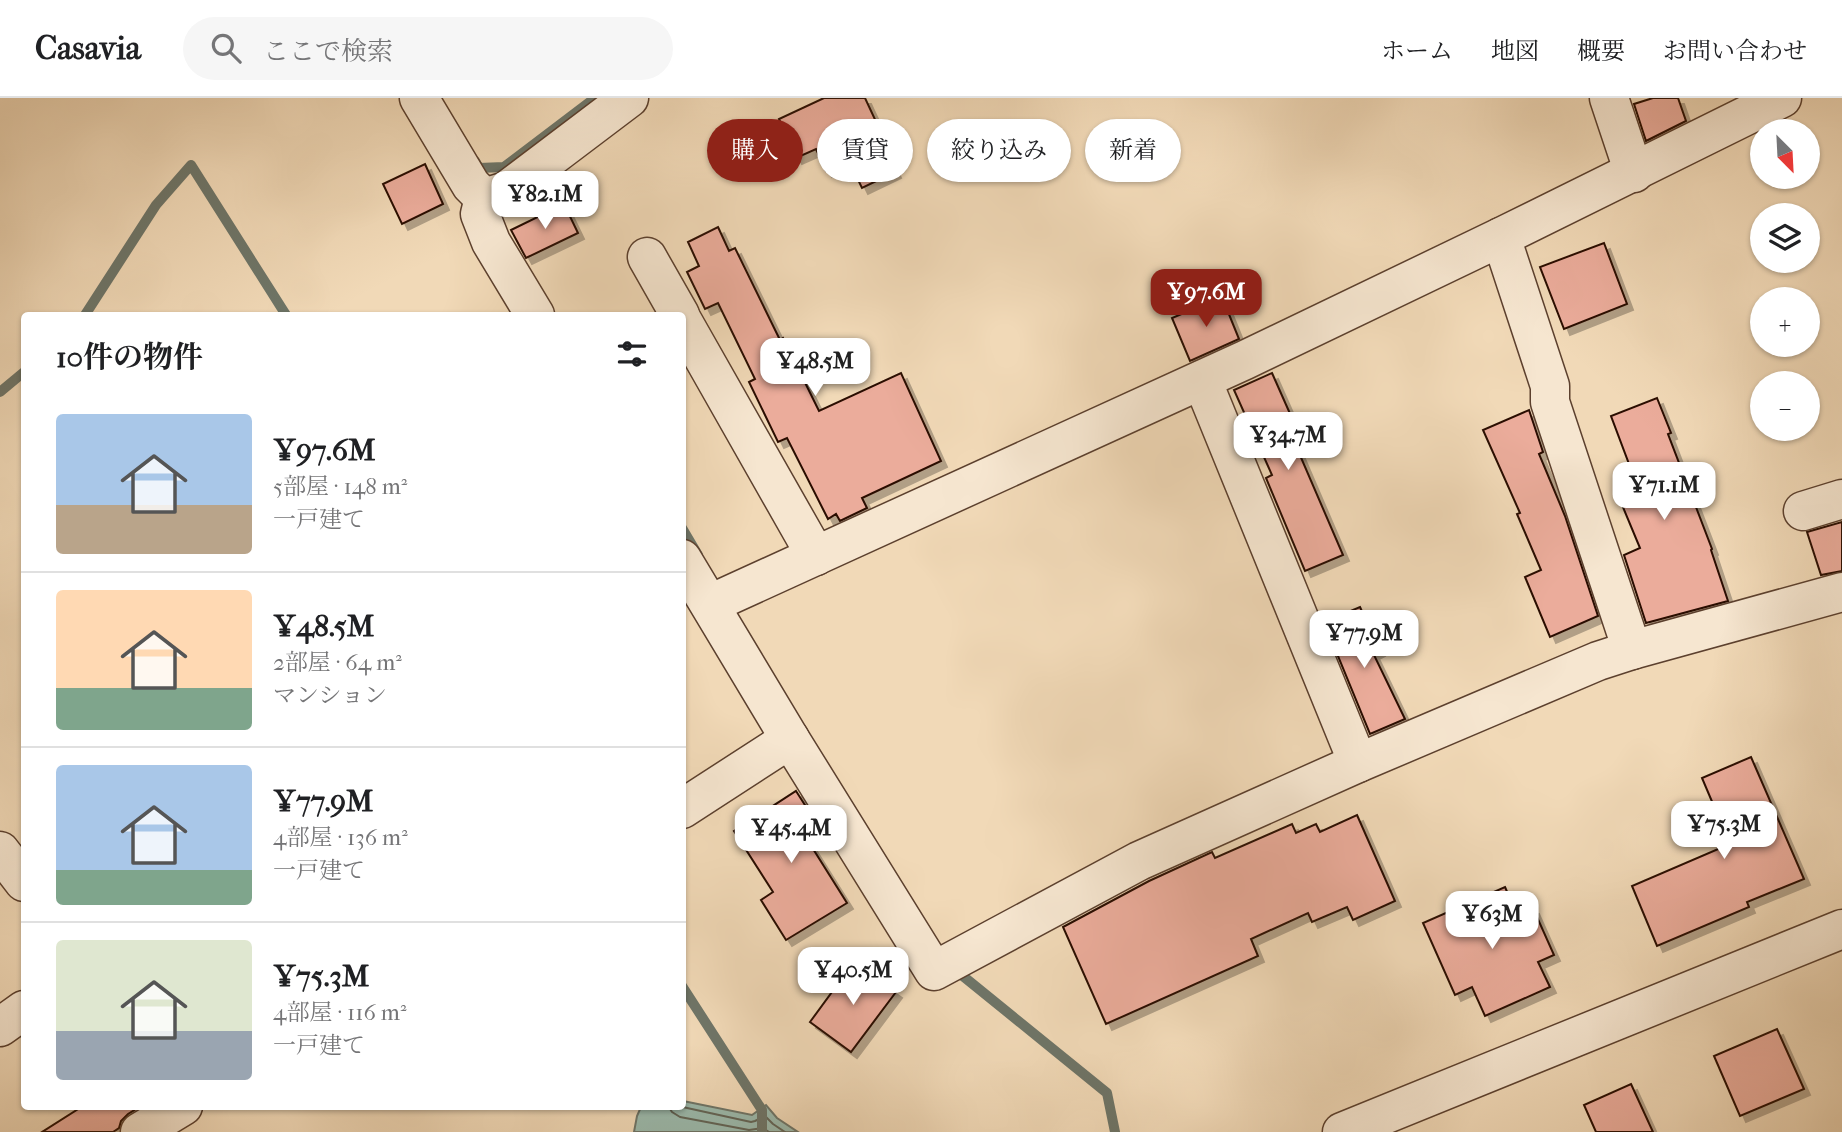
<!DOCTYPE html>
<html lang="ja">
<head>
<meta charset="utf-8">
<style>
  :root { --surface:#fff; --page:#f6f6f6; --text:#202124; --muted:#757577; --line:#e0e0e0; --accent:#8f2418 }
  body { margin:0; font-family:"IM FELL French Canon","Noto Serif JP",serif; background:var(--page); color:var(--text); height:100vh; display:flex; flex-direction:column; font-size:26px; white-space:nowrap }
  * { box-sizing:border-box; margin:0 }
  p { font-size:23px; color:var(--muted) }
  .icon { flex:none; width:38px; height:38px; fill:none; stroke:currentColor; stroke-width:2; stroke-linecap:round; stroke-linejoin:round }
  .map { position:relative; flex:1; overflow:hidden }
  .panel { position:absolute; left:21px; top:214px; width:665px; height:798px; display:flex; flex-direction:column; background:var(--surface); border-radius:7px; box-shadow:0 2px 5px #0004 }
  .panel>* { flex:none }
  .banner { position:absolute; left:707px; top:21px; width:665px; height:63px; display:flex; gap:14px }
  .needle { width:46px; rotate:156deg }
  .fabs { position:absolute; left:1750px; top:21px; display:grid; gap:14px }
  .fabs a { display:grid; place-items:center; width:70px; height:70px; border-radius:50%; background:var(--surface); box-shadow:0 2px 5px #0004; font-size:35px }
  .price { position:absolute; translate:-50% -60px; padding:0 16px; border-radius:14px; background:#fff; color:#222; font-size:23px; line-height:46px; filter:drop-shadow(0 2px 4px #0008) }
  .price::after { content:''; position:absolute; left:50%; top:42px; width:21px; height:16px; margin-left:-10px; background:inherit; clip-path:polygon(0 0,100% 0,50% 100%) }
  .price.selected { background:var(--accent); color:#fff }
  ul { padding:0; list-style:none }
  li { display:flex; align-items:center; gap:21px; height:175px; padding:0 35px }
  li+li { border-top:2px solid var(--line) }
  li span { display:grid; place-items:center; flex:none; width:196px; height:140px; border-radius:7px; color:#555 }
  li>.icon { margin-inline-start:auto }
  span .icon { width:84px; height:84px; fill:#fffc; stroke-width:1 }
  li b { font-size:30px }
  h2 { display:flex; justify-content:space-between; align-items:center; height:84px; padding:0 35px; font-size:30px }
  .tag { padding:0 24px; border-radius:32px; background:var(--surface); box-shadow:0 2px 5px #0004; font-size:24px; line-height:63px }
  .tag.selected { background:var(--accent); color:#fff }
  header { display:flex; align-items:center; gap:42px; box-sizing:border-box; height:98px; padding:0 35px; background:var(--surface); border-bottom:2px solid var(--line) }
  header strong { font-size:33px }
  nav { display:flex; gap:38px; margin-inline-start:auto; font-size:24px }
  .search { width:490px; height:63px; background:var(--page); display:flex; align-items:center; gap:18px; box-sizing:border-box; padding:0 24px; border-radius:38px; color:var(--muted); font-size:26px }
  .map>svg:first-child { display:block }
</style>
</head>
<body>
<header>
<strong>Casavia</strong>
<div class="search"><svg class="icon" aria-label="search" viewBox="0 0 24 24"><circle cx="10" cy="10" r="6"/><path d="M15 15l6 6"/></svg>ここで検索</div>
<nav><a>ホーム</a><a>地図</a><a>概要</a><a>お問い合わせ</a></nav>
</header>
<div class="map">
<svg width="1842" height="1034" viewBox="0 0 1842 1034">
  <defs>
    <filter id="shadow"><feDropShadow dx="6" dy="6" stdDeviation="0" flood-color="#0004"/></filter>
  </defs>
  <rect width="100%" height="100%" fill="#f1d9b7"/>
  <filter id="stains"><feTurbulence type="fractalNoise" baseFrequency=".00286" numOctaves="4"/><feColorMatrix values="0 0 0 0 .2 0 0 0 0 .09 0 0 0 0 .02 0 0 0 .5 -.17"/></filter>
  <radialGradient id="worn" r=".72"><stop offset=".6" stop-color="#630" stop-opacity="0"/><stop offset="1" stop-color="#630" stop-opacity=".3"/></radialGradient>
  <polygon fill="#9bbaad" stroke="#6e7568" stroke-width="2" points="683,1003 752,1017 766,1007 777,1020 798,1034 634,1034 637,1018 641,1009 682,1008"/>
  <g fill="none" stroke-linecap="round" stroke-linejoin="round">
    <g stroke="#626456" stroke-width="2">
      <polyline points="668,1008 672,1014 680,1019 749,1032 763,1030 769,1034"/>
      <polyline points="678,1008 751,1024 755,1023 765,1018 773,1026 785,1034"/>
    </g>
    <g stroke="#6e7568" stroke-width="10">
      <polyline points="475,63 479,70 504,69 595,0"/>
      <polyline points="85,217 156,107 191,67 286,217"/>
      <polyline points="0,294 24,274"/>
      <polyline points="682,430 698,457"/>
      <polyline points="953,870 1107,995 1115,1034"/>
      <polyline points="682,888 762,1012 762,1034"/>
    </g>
  </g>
  <g fill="#ebac9b" stroke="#2a0d00" stroke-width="2" filter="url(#shadow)">
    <polygon points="824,0 865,0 886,45 882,46 895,74 862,90 849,63 826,73 816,51 796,60 779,21"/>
    <polygon points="1653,0 1678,0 1686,23 1646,43 1634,6"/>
    <polygon points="425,66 443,106 402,126 383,86"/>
    <polygon points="564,106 578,135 526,160 511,132"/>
    <polygon points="718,129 729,153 735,150 780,242 783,240 819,313 901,275 941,363 862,400 867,410 840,423 836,416 828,421 787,340 778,344 749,284 755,281 718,205 705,211 687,174 699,168 688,144"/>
    <polygon points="1604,145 1627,206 1564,231 1540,169"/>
    <polygon points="1222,199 1239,241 1190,263 1172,220"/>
    <polygon points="1272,275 1303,345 1296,348 1343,457 1305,473 1266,380 1272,377 1234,292"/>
    <polygon points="1657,300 1671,335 1668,336 1712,451 1711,452 1728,503 1646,525 1624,457 1640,450 1615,390 1635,382 1611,318"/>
    <polygon points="1529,312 1543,354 1539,356 1565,418 1598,518 1550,539 1525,479 1541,472 1517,416 1520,415 1483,332"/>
    <polygon points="1842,424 1842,473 1821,477 1807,434"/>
    <polygon points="1360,509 1379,552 1373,555 1405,621 1370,636 1324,524"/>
    <polygon points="1751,659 1804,781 1747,804 1749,809 1657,848 1632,788 1730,746 1702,680"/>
    <polygon points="796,693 824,737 810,746 847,805 786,842 761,802 773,794 734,733"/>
    <polygon points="1357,717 1395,803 1353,822 1347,809 1312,824 1308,815 1251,841 1258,858 1106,926 1063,829 1149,783 1212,754 1215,760 1292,726 1296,735 1316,726 1320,734"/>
    <polygon points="1505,789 1517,817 1533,810 1554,857 1538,864 1550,889 1485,918 1472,889 1455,897 1423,825"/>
    <polygon points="854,864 896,894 851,954 810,924"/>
    <polygon points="1777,931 1804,991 1740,1018 1714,958"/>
    <polygon points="1631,986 1653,1034 1596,1034 1584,1007"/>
    <polygon points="83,1008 141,1008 128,1016 121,1023 119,1030 113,1034 42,1034"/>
  </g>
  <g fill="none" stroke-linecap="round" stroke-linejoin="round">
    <defs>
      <g id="minor">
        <polyline points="419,0 471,87 484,100"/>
        <polyline points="1609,0 1634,75"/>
        <polyline points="484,100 506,93 629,0"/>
        <polyline points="484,100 480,116 491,144 535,217"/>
        <polyline points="1501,139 1550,288 1550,304 1632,552"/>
        <polyline points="647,159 680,217"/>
        <polyline points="682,222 816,458"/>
        <polyline points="1202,282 1358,665"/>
        <polyline points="1803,413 1842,401"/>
        <polyline points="682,461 790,641 934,873 1139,763 1358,665 1598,563 1632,552 1842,494"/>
        <polyline points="710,506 1245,262 1501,139 1782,0"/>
        <polyline points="682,711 790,641"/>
        <polyline points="0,753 24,784"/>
        <polyline points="0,929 24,912"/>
        <polyline points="140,1034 183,1008"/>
      </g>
      <polyline id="tertiary" points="1342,1034 1842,831"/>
    </defs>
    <use href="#minor" stroke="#5c402e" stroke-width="41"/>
    <use href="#tertiary" stroke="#5c402e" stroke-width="41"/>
    <use href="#minor" stroke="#f6e6d0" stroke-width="38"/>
    <use href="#tertiary" stroke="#f6e6d0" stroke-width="38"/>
  </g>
  <rect width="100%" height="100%" filter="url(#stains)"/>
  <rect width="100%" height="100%" fill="url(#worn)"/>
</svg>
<div class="fabs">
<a><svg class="needle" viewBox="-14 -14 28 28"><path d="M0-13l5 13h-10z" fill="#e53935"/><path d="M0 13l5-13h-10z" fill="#757577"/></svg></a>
<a><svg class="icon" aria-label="layers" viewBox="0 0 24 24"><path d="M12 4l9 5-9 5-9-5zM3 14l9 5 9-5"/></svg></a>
<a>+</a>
<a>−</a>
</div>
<b class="price" style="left:545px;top:133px">¥82.1M</b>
<b class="price selected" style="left:1206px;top:231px">¥97.6M</b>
<b class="price" style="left:815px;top:300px">¥48.5M</b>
<b class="price" style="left:1288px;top:374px">¥34.7M</b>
<b class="price" style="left:1664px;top:424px">¥71.1M</b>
<b class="price" style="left:1364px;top:572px">¥77.9M</b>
<b class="price" style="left:1724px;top:763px">¥75.3M</b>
<b class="price" style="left:791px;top:767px">¥45.4M</b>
<b class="price" style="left:1492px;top:853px">¥63M</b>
<b class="price" style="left:853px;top:909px">¥40.5M</b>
<div class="banner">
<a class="tag selected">購入</a>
<a class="tag">賃貸</a>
<a class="tag">絞り込み</a>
<a class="tag">新着</a>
</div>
<section class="panel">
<h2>10件の物件<svg class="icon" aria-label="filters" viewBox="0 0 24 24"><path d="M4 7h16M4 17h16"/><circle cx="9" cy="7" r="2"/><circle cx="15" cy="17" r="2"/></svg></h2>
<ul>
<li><span style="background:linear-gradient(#a9c7e8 65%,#b9a48a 0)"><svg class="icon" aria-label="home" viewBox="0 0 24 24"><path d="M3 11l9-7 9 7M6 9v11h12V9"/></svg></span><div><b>¥97.6M</b><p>5部屋 · 148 m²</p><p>一戸建て</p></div></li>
<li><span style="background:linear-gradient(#ffd9b3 70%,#7fa58c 0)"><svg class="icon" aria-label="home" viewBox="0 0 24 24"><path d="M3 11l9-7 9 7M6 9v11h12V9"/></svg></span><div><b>¥48.5M</b><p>2部屋 · 64 m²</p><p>マンション</p></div></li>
<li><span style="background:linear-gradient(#a9c7e8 75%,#7fa58c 0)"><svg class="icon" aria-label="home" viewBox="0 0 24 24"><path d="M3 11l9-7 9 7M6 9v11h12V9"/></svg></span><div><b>¥77.9M</b><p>4部屋 · 136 m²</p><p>一戸建て</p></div></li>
<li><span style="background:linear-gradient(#dfe7d0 65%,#9aa5b1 0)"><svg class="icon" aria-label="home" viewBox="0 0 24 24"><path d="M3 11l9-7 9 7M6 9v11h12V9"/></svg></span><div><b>¥75.3M</b><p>4部屋 · 116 m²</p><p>一戸建て</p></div></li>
</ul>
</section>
</div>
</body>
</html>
